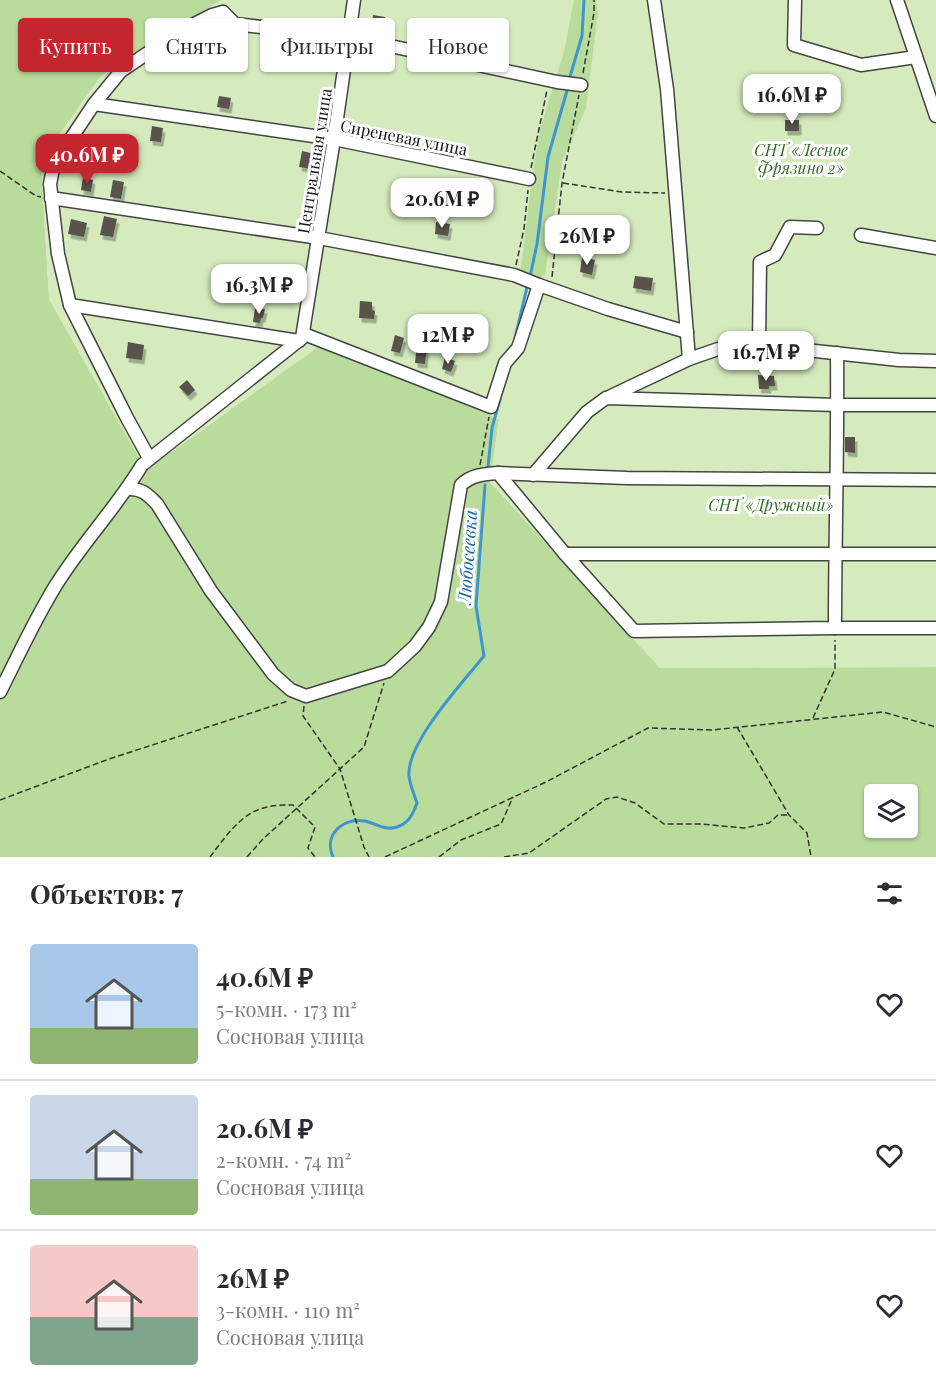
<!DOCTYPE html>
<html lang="ru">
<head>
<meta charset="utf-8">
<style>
  :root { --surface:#fff; --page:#f7f7f7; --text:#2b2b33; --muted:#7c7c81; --line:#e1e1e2; --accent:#c4262e }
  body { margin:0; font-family:"Playfair Display",serif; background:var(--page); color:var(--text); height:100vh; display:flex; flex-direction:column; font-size:22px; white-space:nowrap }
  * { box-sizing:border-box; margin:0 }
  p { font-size:20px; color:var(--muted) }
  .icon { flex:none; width:33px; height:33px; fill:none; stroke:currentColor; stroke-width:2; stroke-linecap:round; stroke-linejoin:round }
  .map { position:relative; height:857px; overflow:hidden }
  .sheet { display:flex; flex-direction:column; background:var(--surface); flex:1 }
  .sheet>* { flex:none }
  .guide { position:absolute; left:18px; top:18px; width:600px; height:54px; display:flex; gap:12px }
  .buttons { position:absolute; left:864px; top:784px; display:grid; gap:12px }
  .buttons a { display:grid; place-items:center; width:54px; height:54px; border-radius:6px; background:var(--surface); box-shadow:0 2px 4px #0004; font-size:30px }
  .price { position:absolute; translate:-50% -51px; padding:0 14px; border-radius:12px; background:#fff; color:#222; font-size:20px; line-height:39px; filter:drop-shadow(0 2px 3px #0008) }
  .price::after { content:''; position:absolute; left:50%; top:36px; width:18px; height:14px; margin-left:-9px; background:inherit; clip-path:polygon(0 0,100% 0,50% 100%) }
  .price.active { background:var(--accent); color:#fff }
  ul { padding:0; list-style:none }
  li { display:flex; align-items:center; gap:18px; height:150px; padding:0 30px }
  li+li { border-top:2px solid var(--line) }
  li span { display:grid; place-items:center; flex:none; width:168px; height:120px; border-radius:6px; color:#555 }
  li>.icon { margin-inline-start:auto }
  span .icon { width:72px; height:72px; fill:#fffc; stroke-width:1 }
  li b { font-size:26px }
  h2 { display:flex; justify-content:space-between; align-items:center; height:72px; padding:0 30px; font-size:26px }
  .pill { padding:0 21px; border-radius:6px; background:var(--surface); box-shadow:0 2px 4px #0004; font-size:21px; line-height:54px }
  .pill.active { background:var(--accent); color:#fff }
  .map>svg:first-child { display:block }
</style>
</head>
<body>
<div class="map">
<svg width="936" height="857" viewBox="0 0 936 857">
  <defs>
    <filter id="shadow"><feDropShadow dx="2.5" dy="4.5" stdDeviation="0" flood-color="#0004"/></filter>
  </defs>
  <rect width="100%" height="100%" fill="#fffdf5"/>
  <polygon fill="#d5ebbd" points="221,0 936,0 936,667 660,668 490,482 499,419 321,345 146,470 49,299 41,160 101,76"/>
  <g fill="#b9dc9c" fill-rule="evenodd">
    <path d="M0 0H221L101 76 41 160 49 299 146 470 321 345 499 419 490 482 660 668 936 667V857H0ZM874 795H908V828H874Z"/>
    <polygon points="574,0 596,0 598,12 586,108 562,162 545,275 533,281 520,276 532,178 540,129 564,52"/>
  </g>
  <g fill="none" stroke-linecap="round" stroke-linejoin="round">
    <g stroke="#3f96cf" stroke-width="3">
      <polyline points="569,80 582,36 584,0"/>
      <polyline points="530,277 537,244 548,157 568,87"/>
      <polyline points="515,338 528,283"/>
      <polyline points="488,467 492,428 500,399"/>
      <path d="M333 857C323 835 343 817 365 821 377 824 385 831 397 827 409 823 413 814 417 803 414 794 410 785 409 776 406 743 464 681 484 656L476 606 485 485"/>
    </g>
  </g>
  <g fill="#5a524d" filter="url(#shadow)">
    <polygon points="373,15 385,17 383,32 371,31"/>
    <polygon points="219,96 231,98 229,109 217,107"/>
    <rect x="785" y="120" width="14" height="11"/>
    <polygon points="152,126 163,128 161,142 150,141"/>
    <polygon points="302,151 315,154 312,169 299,167"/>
    <polygon points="83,177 93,180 91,192 81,190"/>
    <polygon points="113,180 124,182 121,199 110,197"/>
    <polygon points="104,216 117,219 113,237 100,235"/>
    <polygon points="71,219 87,223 84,237 68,234"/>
    <polygon points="436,222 450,224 448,236 435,234"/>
    <polygon points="582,257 595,260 592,275 580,272"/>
    <polygon points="635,276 653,278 651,291 633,288"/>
    <polygon points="360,301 372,302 372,310 375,311 374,319 359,318"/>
    <polygon points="255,308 265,309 263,318 261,318 260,323 253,322"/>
    <polygon points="395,335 404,338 400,353 391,351"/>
    <polygon points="128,342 144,345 142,360 126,358"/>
    <polygon points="417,344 427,345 425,364 415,363"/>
    <polygon points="445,357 455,361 451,372 442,369"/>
    <polygon points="758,375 774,376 775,386 769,386 769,389 759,389"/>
    <polygon points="187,380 195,390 188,396 179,387"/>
    <polygon points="845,437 855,437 855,453 845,452"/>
  </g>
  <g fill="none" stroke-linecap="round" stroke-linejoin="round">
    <defs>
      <g id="minor">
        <polyline points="654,0 667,89 689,359"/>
        <polyline points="795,0 794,45 861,65 916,57"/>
        <polyline points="897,0 936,116"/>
        <polyline points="223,12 235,24 349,37 557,82 581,85"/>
        <polyline points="94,104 334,139 529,179"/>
        <polyline points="51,198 319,238 514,275 539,285"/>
        <polyline points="861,235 936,248"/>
        <polyline points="70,305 299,341"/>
        <polyline points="304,334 491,407 505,363 518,348 539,285 608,309 687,332"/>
        <polyline points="759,345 760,262 775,255 790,227 817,228"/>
        <path d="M837 353C838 445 835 537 835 628L634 631 565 554H936"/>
        <polyline points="609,397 689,359 718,349 759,345 899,360 936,361"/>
        <polyline points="149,458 127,418 70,305 58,254 50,184 54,164 94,104 121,71 179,32 212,15 223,12"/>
        <polyline points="498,473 565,554"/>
        <polyline points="533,475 587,412 606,398 837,405 936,405"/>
        <path d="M128 489C142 488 148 495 157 504L211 591 273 674 291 690 306 696 388 671 415 646 429 627 441 602 461 485C471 475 484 474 498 473L627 478 936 480"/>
        <polyline points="835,628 936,628"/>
        <path d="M0 692C18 656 35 619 56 585 82 543 117 507 142 465L302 338 334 139 354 0"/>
      </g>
    </defs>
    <use href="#minor" stroke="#444" stroke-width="15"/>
    <g stroke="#333" stroke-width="1.5" stroke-dasharray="6 3" stroke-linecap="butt">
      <polyline points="583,73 594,13 594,0"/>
      <polyline points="531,168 547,90"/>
      <polyline points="0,171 36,196 41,197"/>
      <polyline points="563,183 622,192 665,193"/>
      <polyline points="516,265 524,229 528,190"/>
      <polyline points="552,277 562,183 579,95"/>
      <polyline points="480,465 489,417"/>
      <polyline points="304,706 303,716 340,769 364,847 369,857"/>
      <polyline points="813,718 835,669 835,640"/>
      <polyline points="737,727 789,815 807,833 811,857"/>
      <polyline points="0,800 109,759 288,701"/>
      <path d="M210 857C223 840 239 816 260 809 271 805 283 805 293 805L315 827 308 848 315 857"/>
      <polyline points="247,857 263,839 364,747 384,683"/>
      <polyline points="385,857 546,782 648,728 712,730 883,712 936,727"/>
      <polyline points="439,857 461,840 501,824 513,797"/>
      <polyline points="504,857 529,853 606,799 617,797 635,803 664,824 701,824 744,828 769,823 778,815 789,815"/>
    </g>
    <use href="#minor" stroke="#fff" stroke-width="12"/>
  </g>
  <g text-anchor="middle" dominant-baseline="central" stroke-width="6" stroke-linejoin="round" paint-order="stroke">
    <g font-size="16" fill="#111" stroke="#fff">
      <text transform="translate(404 137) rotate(11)">Сиреневая улица</text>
      <text transform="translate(314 161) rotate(-81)">Центральная улица</text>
    </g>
    <g font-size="16" font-style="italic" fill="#2f6b1f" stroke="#fff">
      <text x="801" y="149">СНТ «Лесное<tspan x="801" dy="18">Фрязино 2»</tspan></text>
      <text x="771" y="504">СНТ «Дружный»</text>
    </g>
    <g font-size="18" font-style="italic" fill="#1768a6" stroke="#fff">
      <text transform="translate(467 557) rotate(-86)">Любосеевка</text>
    </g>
  </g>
</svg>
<div class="buttons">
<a><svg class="icon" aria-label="layers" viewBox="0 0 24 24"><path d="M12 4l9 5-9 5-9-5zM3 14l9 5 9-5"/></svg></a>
</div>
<b class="price" style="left:792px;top:125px">16.6M ₽</b>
<b class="price active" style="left:87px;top:185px">40.6M ₽</b>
<b class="price" style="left:442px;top:229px">20.6M ₽</b>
<b class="price" style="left:587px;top:266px">26M ₽</b>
<b class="price" style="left:259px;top:315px">16.3M ₽</b>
<b class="price" style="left:448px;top:365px">12M ₽</b>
<b class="price" style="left:766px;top:382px">16.7M ₽</b>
<div class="guide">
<a class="pill active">Купить</a>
<a class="pill">Снять</a>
<a class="pill">Фильтры</a>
<a class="pill">Новое</a>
</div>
</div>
<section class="sheet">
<h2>Объектов: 7<svg class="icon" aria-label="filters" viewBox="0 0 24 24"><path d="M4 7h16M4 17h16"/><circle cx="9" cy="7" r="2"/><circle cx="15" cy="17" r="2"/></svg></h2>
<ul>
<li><span style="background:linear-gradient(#a9c7e8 70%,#8fb573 0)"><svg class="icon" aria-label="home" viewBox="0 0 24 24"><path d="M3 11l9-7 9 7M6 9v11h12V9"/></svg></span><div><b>40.6M ₽</b><p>5-комн. · 173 m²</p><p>Сосновая улица</p></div><svg class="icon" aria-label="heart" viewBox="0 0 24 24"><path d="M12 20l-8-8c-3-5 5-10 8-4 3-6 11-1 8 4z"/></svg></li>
<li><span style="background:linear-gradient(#c9d6e8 70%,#8fb573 0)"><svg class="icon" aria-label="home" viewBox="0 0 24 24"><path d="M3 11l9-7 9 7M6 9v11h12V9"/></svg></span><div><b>20.6M ₽</b><p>2-комн. · 74 m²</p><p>Сосновая улица</p></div><svg class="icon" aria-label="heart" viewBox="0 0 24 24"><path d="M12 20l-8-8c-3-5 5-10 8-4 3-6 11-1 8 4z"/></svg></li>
<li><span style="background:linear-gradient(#f6c9c9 60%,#7fa58c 0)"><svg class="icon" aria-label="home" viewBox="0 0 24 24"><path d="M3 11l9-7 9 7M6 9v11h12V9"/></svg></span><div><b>26M ₽</b><p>3-комн. · 110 m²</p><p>Сосновая улица</p></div><svg class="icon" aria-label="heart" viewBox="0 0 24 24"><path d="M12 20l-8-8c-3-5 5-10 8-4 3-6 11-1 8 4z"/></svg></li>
</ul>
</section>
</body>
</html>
